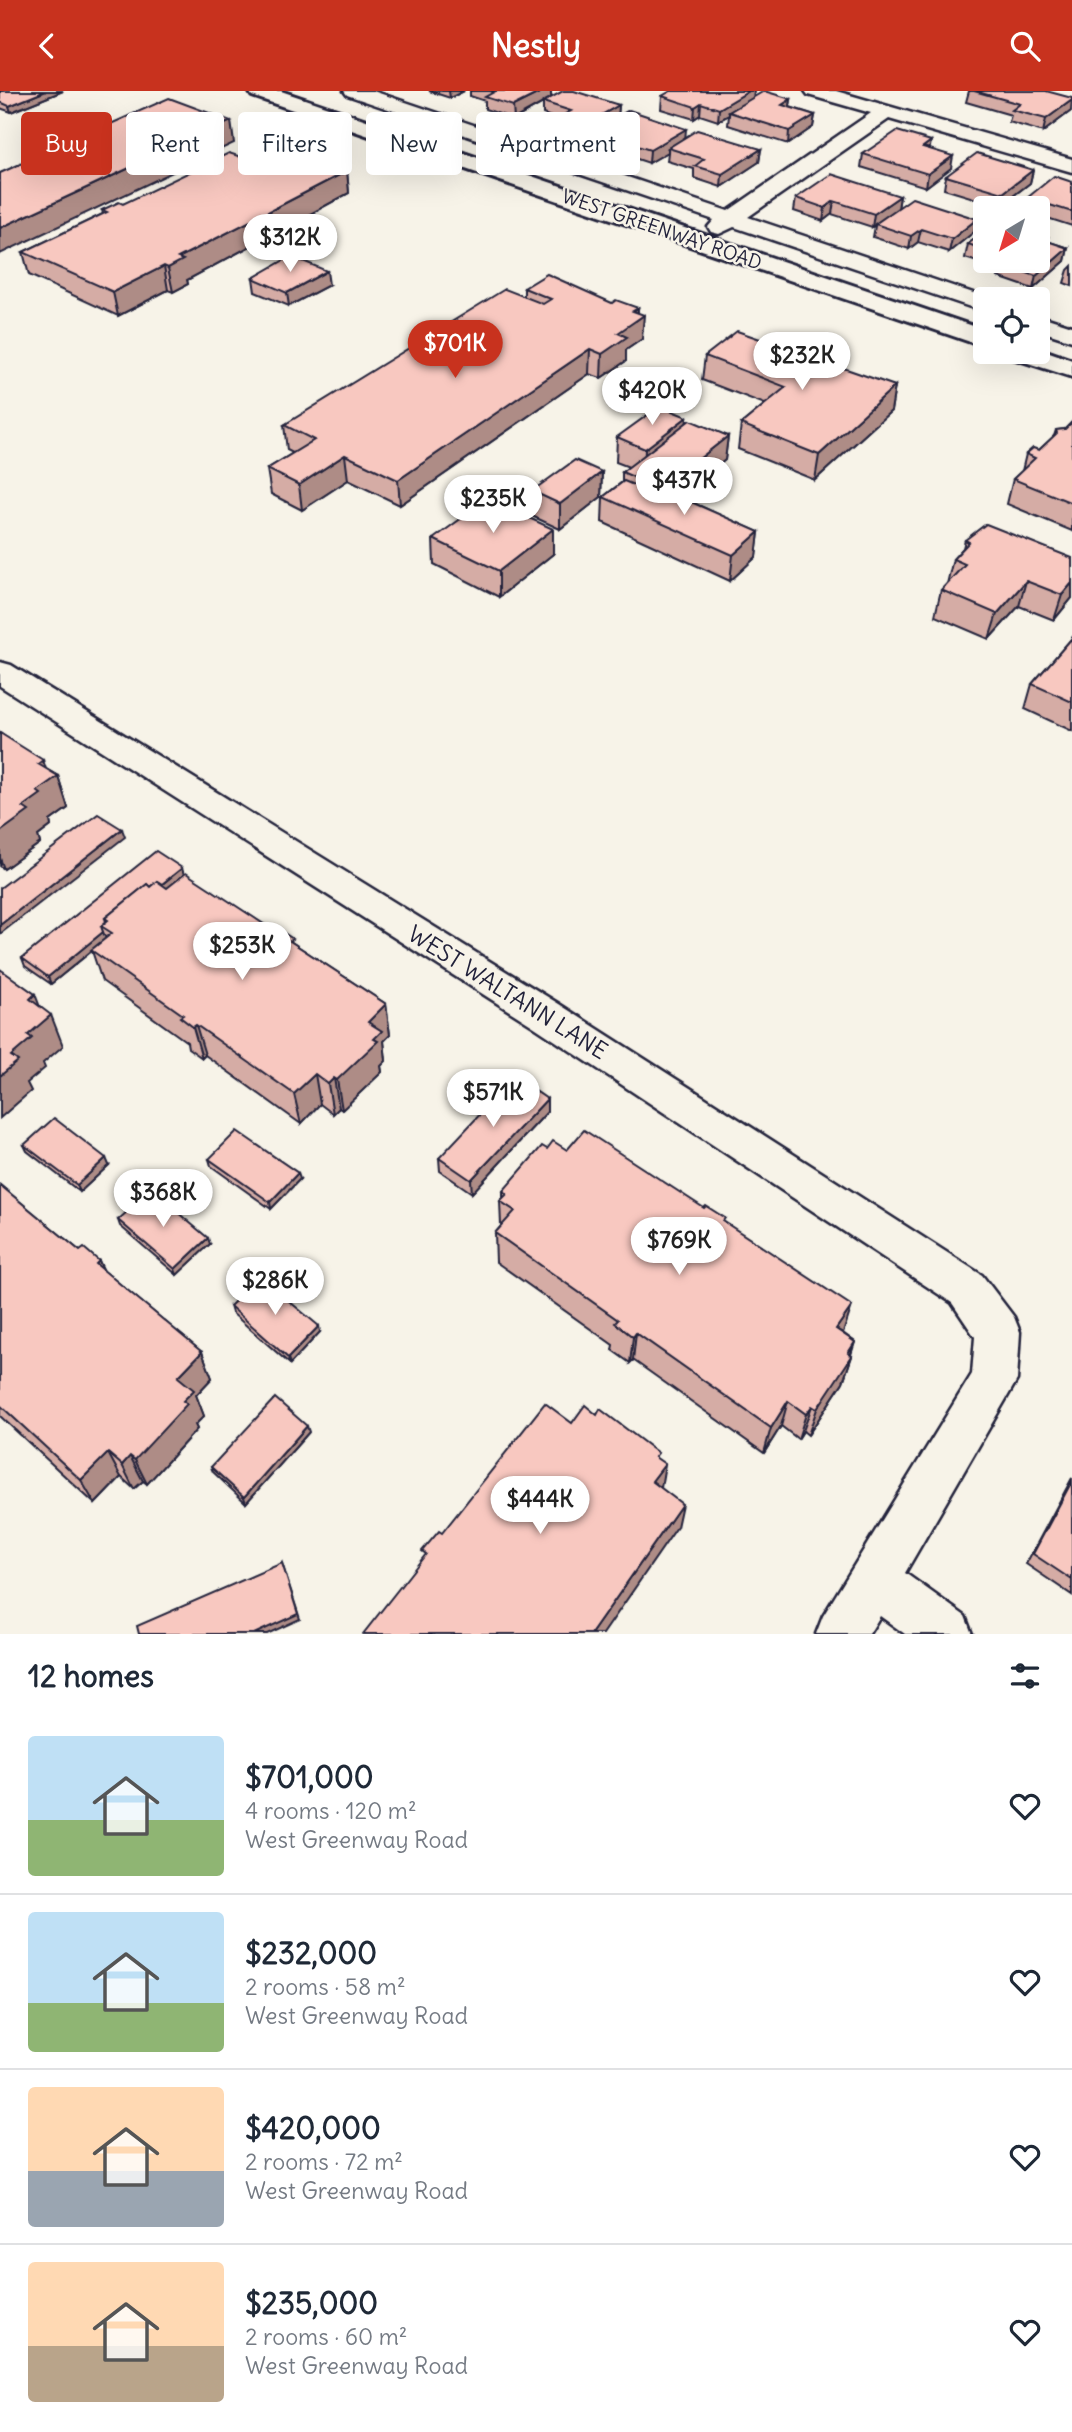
<!DOCTYPE html>
<html lang="en">
<head>
<meta charset="utf-8">
<style>
  :root { --surface:#fff; --page:#f6f6f7; --text:#1f2937; --muted:#747a83; --line:#e0e1e3; --accent:#c8321e }
  body { margin:0; font-family:Delius,sans-serif; background:var(--page); color:var(--text); height:100vh; display:flex; flex-direction:column; font-size:26px; white-space:nowrap }
  * { box-sizing:border-box; margin:0 }
  p { font-size:23px; color:var(--muted) }
  .icon { flex:none; width:38px; height:38px; fill:none; stroke:currentColor; stroke-width:2; stroke-linecap:round; stroke-linejoin:round }
  .map { position:relative; height:1543px; overflow:hidden }
  .drawer { display:flex; flex-direction:column; background:var(--surface); flex:1 }
  .drawer>* { flex:none }
  .hud { position:absolute; left:21px; top:21px; width:700px; height:63px; display:flex; gap:14px }
  .needle { width:46px; rotate:218deg }
  .fabs { position:absolute; left:973px; top:105px; display:grid; gap:14px }
  .fabs a { display:grid; place-items:center; width:77px; height:77px; border-radius:7px; background:var(--surface); box-shadow:0 7px 28px #0002; font-size:35px }
  .price { position:absolute; translate:-50% -60px; padding:0 16px; border-radius:24px; background:#fff; color:#222; font-size:23px; line-height:46px; filter:drop-shadow(0 2px 4px #0008) }
  .price::after { content:''; position:absolute; left:50%; top:42px; width:21px; height:16px; margin-left:-10px; background:inherit; clip-path:polygon(0 0,100% 0,50% 100%) }
  .price.on { background:var(--accent); color:#fff }
  ul { padding:0; list-style:none }
  li { display:flex; align-items:center; gap:21px; height:175px; padding:0 28px }
  li+li { border-top:2px solid var(--line) }
  li span { display:grid; place-items:center; flex:none; width:196px; height:140px; border-radius:7px; color:#555 }
  li>.icon { margin-inline-start:auto }
  span .icon { width:84px; height:84px; fill:#fffc; stroke-width:1 }
  li b { font-size:30px }
  h2 { display:flex; justify-content:space-between; align-items:center; height:84px; padding:0 28px; font-size:30px }
  .chip { padding:0 24px; border-radius:7px; background:var(--surface); box-shadow:0 7px 28px #0002; font-size:24px; line-height:63px }
  .chip.on { background:var(--accent); color:#fff }
  header { display:flex; justify-content:space-between; align-items:center; height:91px; padding:0 28px; background:var(--accent); color:#fff; font-size:32px; font-weight:700 }
  .map>svg:first-child { display:block }
</style>
</head>
<body>
<header><svg class="icon" aria-label="back" viewBox="0 0 24 24"><path d="M15 5l-7 7 7 7"/></svg>Nestly<svg class="icon" aria-label="search" viewBox="0 0 24 24"><circle cx="10" cy="10" r="6"/><path d="M15 15l6 6"/></svg></header>
<div class="map">
<svg width="1072" height="1543" viewBox="0 0 1072 1543">
  <rect width="100%" height="100%" fill="#f7f3e8"/>
  <filter id="ink" filterUnits="userSpaceOnUse"><feTurbulence type="fractalNoise" baseFrequency=".0143" numOctaves="2"/><feDisplacementMap in="SourceGraphic" scale="14" xChannelSelector="R" yChannelSelector="G"/><feConvolveMatrix kernelMatrix="1 2 1 2 8 2 1 2 1" color-interpolation-filters="sRGB"/></filter>
  <g filter="url(#ink)">
    <g fill="none" stroke-linecap="round" stroke-linejoin="round">
      <defs>
        <g id="street">
          <polygon points="344,0 373,0 728,120 871,22 808,4 805,0 836,0 1072,68 1072,81 889,28 748,126 991,208 985,208 985,221 734,136 719,143 711,141 708,136 714,129 347,4"/>
          <polygon points="1038,224 1072,235 1072,250 1038,239"/>
          <polygon points="0,571 11,574 559,913 982,1184 1014,1226 1020,1241 1017,1289 905,1482 965,1525 972,1543 905,1543 880,1525 869,1543 816,1543 823,1525 972,1283 975,1246 952,1212 533,935 0,595"/>
        </g>
        <g id="secondary">
          <polygon points="249,0 281,0 985,239 985,256 252,5"/>
          <polygon points="1038,257 1072,269 1072,286 1012,267 1008,261 1038,261"/>
        </g>
      </defs>
      <use href="#street" stroke="#22223b" stroke-width="5"/>
      <use href="#secondary" stroke="#22223b" stroke-width="6"/>
      <use href="#street" fill="#f7f3e8" fill-rule="evenodd"/>
      <use href="#secondary" fill="#f7f3e8" fill-rule="evenodd"/>
    </g>
    <g fill="#d5aca5" stroke="#22223b" stroke-width="2">
      <polygon points="0,0 63,0 11,21 0,17"/>
      <polygon points="429,0 464,0 450,7"/>
      <polygon points="470,0 551,0 551,6 619,14 618,25 685,46 761,58 759,71 721,96 694,87 694,78 667,70 668,61 649,72 625,64 625,56 601,48 601,36 580,49 556,41 557,28 543,23 543,12 514,28 485,18 485,10 470,5"/>
      <polygon points="969,0 1046,0 1071,20 1043,41 1009,31 1011,24 966,11"/>
      <polygon points="662,5 791,8 790,16 815,24 813,36 788,53 728,34 729,24 718,30 700,24 694,28 661,18"/>
      <polygon points="930,58 951,77 926,96 861,76 863,63"/>
      <polygon points="241,66 347,80 349,102 275,142 276,150 267,155 258,151 187,189 188,193 173,201 168,199 118,225 29,184 23,161 103,123 102,119 123,113"/>
      <polygon points="1033,79 1030,92 1000,115 944,98 946,85"/>
      <polygon points="1072,91 1072,135 1038,124 1038,117 1024,117 1027,107"/>
      <polygon points="900,105 898,117 974,141 949,161 918,151 909,158 873,146 875,135 872,136 832,123 823,130 794,120 796,107"/>
      <polygon points="985,140 985,170 1038,170 1047,150 1068,157 1065,170 1033,198 998,186 1000,178 965,167 968,153"/>
      <polygon points="1072,175 1072,195 1064,192 1068,179"/>
      <polygon points="253,187 329,194 289,215 255,201"/>
      <polygon points="524,197 638,217 638,222 642,248 626,259 626,270 601,287 589,283 400,414 348,389 302,419 271,403 267,378 293,362 287,359 284,334 524,205"/>
      <polygon points="705,265 895,295 891,320 815,389 738,358 741,333 765,313 702,289"/>
      <polygon points="687,326 687,332 728,345 725,369 680,406 759,441 756,466 730,490 602,431 603,406 622,391 622,381 629,376 616,371 617,346"/>
      <polygon points="1072,331 1072,440 1007,413 1013,388 1022,380 1026,363 1039,359 1054,345 1056,339 1065,338"/>
      <polygon points="602,381 601,406 560,438 532,425 532,400"/>
      <polygon points="433,448 553,463 499,506 434,473"/>
      <polygon points="965,449 1072,467 1072,507 1054,529 1019,515 989,548 935,525 941,499 947,493 953,468 963,457"/>
      <polygon points="1072,547 1072,640 1025,618 1032,593"/>
      <polygon points="0,642 46,678 58,685 68,717 50,730 51,735 38,745 40,752 4,778 0,775"/>
      <polygon points="184,784 293,852 386,913 390,944 384,950 386,970 381,975 382,981 342,1019 339,1017 333,1023 320,1013 301,1033 205,964 202,967 188,957 187,951 102,890 92,860 51,893 25,875 22,867"/>
      <polygon points="547,1021 472,1102 440,1080 439,1067"/>
      <polygon points="24,1054 109,1074 80,1101 27,1060"/>
      <polygon points="547,1058 567,1059 724,1131 843,1242 855,1251 851,1264 852,1265 843,1291 808,1344 803,1340 798,1348 781,1335 764,1362 633,1269 630,1272 612,1259 613,1254 496,1171 495,1142 501,1135 500,1110 503,1107 503,1100"/>
      <polygon points="209,1068 300,1088 271,1118 211,1075"/>
      <polygon points="0,1094 80,1160 99,1170 104,1180 202,1261 212,1287 196,1304 204,1325 195,1334 197,1338 147,1393 143,1390 134,1398 121,1386 95,1413 0,1325"/>
      <polygon points="118,1129 210,1153 177,1184 120,1135"/>
      <polygon points="230,1215 320,1241 290,1273 232,1222"/>
      <polygon points="309,1341 246,1412 213,1381 211,1376"/>
      <polygon points="1072,1387 1072,1504 1026,1473"/>
    </g>
    <g fill="#ae8c86" stroke="#22223b" stroke-width="2">
      <polygon points="46,0 63,0 11,21 9,15"/>
      <polygon points="449,0 464,0 450,7"/>
      <polygon points="543,0 551,0 551,8 543,11 543,12 514,28 513,15"/>
      <polygon points="749,0 754,0 753,9 729,21 729,24 718,30 719,18"/>
      <polygon points="791,8 789,21 782,14"/>
      <polygon points="1072,9 1071,20 1043,41 1046,28"/>
      <polygon points="701,12 700,24 694,28 695,16"/>
      <polygon points="619,14 618,27 580,49 580,36"/>
      <polygon points="815,24 813,36 788,53 789,40"/>
      <polygon points="231,30 234,52 0,163 0,137"/>
      <polygon points="686,38 685,50 668,57 668,61 649,72 650,59"/>
      <polygon points="931,50 929,62 923,56"/>
      <polygon points="761,58 759,71 721,96 722,83"/>
      <polygon points="953,65 951,77 926,96 928,83"/>
      <polygon points="1033,79 1030,92 1000,115 1003,102"/>
      <polygon points="347,80 349,102 275,142 276,150 267,155 264,123"/>
      <polygon points="900,105 898,118 872,136 874,123"/>
      <polygon points="834,110 832,123 823,130 825,117"/>
      <polygon points="254,128 258,151 187,189 188,193 173,201 168,177 178,167"/>
      <polygon points="977,128 974,141 949,161 952,148"/>
      <polygon points="921,138 918,151 909,158 911,145"/>
      <polygon points="1068,157 1065,170 1033,198 1036,185"/>
      <polygon points="164,175 168,199 118,225 113,201"/>
      <polygon points="327,180 329,194 289,215 287,202"/>
      <polygon points="638,217 637,229 644,224 642,248 626,259 626,270 601,287 602,263 633,220"/>
      <polygon points="590,258 589,283 400,414 398,389"/>
      <polygon points="895,295 891,320 815,389 819,364"/>
      <polygon points="687,326 685,351 644,383 645,358"/>
      <polygon points="728,345 725,369 659,423 661,398"/>
      <polygon points="345,364 348,389 302,419 299,394"/>
      <polygon points="602,381 601,406 560,438 560,413"/>
      <polygon points="553,438 553,463 499,506 499,480"/>
      <polygon points="759,441 756,466 730,490 733,464"/>
      <polygon points="1026,490 1019,515 989,548 997,523"/>
      <polygon points="1072,492 1072,507 1054,529 1062,504"/>
      <polygon points="43,669 50,690 58,685 68,717 50,730 51,735 38,745 40,752 4,778 0,767 0,741 37,700 38,673"/>
      <polygon points="122,738 125,746 0,843 0,834"/>
      <polygon points="182,777 184,784 112,843 110,836"/>
      <polygon points="103,841 106,848 51,893 48,886"/>
      <polygon points="35,903 45,929 51,924 63,955 43,972 45,977 27,992 31,1000 0,1027 0,985 11,965 28,944 30,908"/>
      <polygon points="386,913 390,944 384,950 386,970 381,975 382,981 342,1019 337,989 368,931"/>
      <polygon points="196,934 205,964 202,967 193,936"/>
      <polygon points="315,983 320,1013 301,1033 294,1003"/>
      <polygon points="334,987 339,1017 333,1023 328,993"/>
      <polygon points="547,1008 547,1021 472,1102 471,1089"/>
      <polygon points="106,1067 109,1074 80,1101 77,1094"/>
      <polygon points="298,1082 300,1088 271,1118 270,1111"/>
      <polygon points="208,1147 210,1153 177,1184 175,1178"/>
      <polygon points="99,1170 111,1197 96,1173"/>
      <polygon points="852,1215 843,1242 836,1238"/>
      <polygon points="319,1235 320,1241 290,1273 288,1267"/>
      <polygon points="636,1242 633,1269 630,1272 633,1246"/>
      <polygon points="855,1251 848,1270 852,1265 843,1291 808,1344 817,1318 848,1262"/>
      <polygon points="202,1261 212,1287 196,1304 204,1325 195,1334 197,1338 147,1393 135,1369 178,1286"/>
      <polygon points="788,1310 781,1335 764,1362 771,1337"/>
      <polygon points="812,1315 803,1340 798,1348 806,1323"/>
      <polygon points="307,1335 309,1341 246,1412 244,1406"/>
      <polygon points="108,1362 121,1386 95,1413 81,1389"/>
      <polygon points="130,1365 143,1390 134,1398 122,1374"/>
      <polygon points="665,1373 661,1397 652,1390"/>
      <polygon points="682,1413 677,1436 603,1543 591,1543"/>
      <polygon points="282,1472 300,1528 267,1543 254,1543"/>
    </g>
    <g fill="#f8c8c0" stroke="#22223b" stroke-width="2">
      <polygon points="0,0 46,0 9,15 0,11"/>
      <polygon points="491,0 543,0 513,15 485,6 494,1"/>
      <polygon points="563,0 574,0 619,14 580,36 556,28 571,20 543,11"/>
      <polygon points="671,0 749,0 719,18 701,12 695,16 662,5"/>
      <polygon points="764,0 791,8 782,14 815,24 789,40 729,21"/>
      <polygon points="974,0 1046,0 1072,7 1072,9 1046,28 1012,19 1020,13"/>
      <polygon points="169,7 231,30 0,137 0,82"/>
      <polygon points="629,19 686,38 650,59 625,51 634,46 601,35"/>
      <polygon points="697,39 761,58 722,83 695,75 704,68 668,57"/>
      <polygon points="897,40 931,50 923,56 953,65 928,83 863,63"/>
      <polygon points="271,52 347,80 264,123 273,127 264,132 254,128 178,167 183,169 168,177 164,175 113,201 23,161 107,121 102,119 119,111 123,113 229,62 241,66"/>
      <polygon points="977,62 1033,79 1003,102 946,85"/>
      <polygon points="831,83 900,105 874,123 834,110 825,117 796,107"/>
      <polygon points="1054,85 1072,91 1072,121 1027,107"/>
      <polygon points="912,107 977,128 952,148 921,138 911,145 875,133"/>
      <polygon points="985,140 985,159 968,153"/>
      <polygon points="1038,143 1048,146 1044,149 1068,157 1036,185 1001,173 1005,170 1038,170"/>
      <polygon points="291,165 327,180 287,202 253,187"/>
      <polygon points="547,183 612,212 616,209 638,217 633,220 644,224 618,242 627,246 602,263 590,258 398,389 345,364 299,394 267,378 314,349 284,334 505,198 543,213 551,208 524,197"/>
      <polygon points="737,240 895,295 819,364 741,333 786,296 705,265"/>
      <polygon points="660,315 687,326 645,358 617,346"/>
      <polygon points="690,329 728,345 661,398 622,381"/>
      <polygon points="1072,331 1072,412 1013,388 1035,367 1026,363 1033,357 1039,359 1057,342 1056,339 1065,338"/>
      <polygon points="575,369 602,381 560,413 532,400"/>
      <polygon points="624,390 667,408 673,403 759,441 733,464 603,406"/>
      <polygon points="488,408 553,438 499,480 433,448"/>
      <polygon points="986,433 1072,467 1072,492 1062,504 1026,490 997,523 941,499 965,473 953,468 969,451 965,449"/>
      <polygon points="1072,547 1072,611 1032,593"/>
      <polygon points="0,642 43,669 38,673 58,685 37,700 41,703 23,716 29,720 0,741"/>
      <polygon points="98,723 122,738 0,834 0,797"/>
      <polygon points="156,760 182,777 162,793 157,790 150,796 147,793 105,827 106,831 101,835 103,841 48,886 22,867"/>
      <polygon points="186,782 276,841 279,839 293,848 290,850 386,913 368,931 382,940 374,948 378,950 337,989 334,987 328,993 315,983 294,1003 196,934 193,936 180,926 183,924 91,859 112,842 101,835 108,829 105,827 147,793 150,796 157,790 167,797"/>
      <polygon points="0,878 35,903 30,908 51,924 28,944 32,947 11,965 18,970 0,985"/>
      <polygon points="515,986 547,1008 471,1089 439,1067"/>
      <polygon points="54,1027 106,1067 77,1094 24,1054"/>
      <polygon points="584,1039 704,1117 706,1115 725,1127 723,1130 852,1215 836,1238 855,1251 848,1262 852,1265 817,1318 812,1315 806,1323 788,1310 771,1337 636,1242 633,1246 615,1232 618,1229 495,1142 515,1120 500,1110 507,1103 503,1100 542,1055 547,1058 553,1050 567,1059"/>
      <polygon points="237,1040 298,1082 270,1111 209,1068"/>
      <polygon points="0,1094 80,1160 84,1157 99,1170 96,1173 202,1261 178,1286 194,1299 183,1310 187,1313 135,1369 130,1365 122,1374 108,1362 81,1389 0,1314"/>
      <polygon points="151,1099 208,1147 175,1178 118,1129"/>
      <polygon points="260,1186 319,1235 288,1267 230,1215"/>
      <polygon points="275,1307 307,1335 244,1406 211,1376"/>
      <polygon points="545,1312 572,1332 585,1314 597,1324 600,1318 658,1362 655,1366 665,1373 652,1390 682,1413 591,1543 363,1543 426,1463 422,1460 439,1440 442,1442"/>
      <polygon points="1072,1390 1072,1489 1033,1463"/>
      <polygon points="282,1472 298,1523 254,1543 139,1543 137,1535"/>
    </g>
  </g>
  <g text-anchor="middle" dominant-baseline="central" stroke-width="5" stroke-linejoin="round" paint-order="stroke">
    <g font-size="19" fill="#22223b" stroke="#f7f3e8">
      <text transform="translate(662 138) rotate(19)">WEST GREENWAY ROAD</text>
    </g>
    <g font-size="23" fill="#22223b" stroke="#f7f3e8">
      <text transform="translate(508 901) rotate(32)">WEST WALTANN LANE</text>
    </g>
  </g>
</svg>
<div class="fabs">
<a><svg class="needle" viewBox="-14 -14 28 28"><path d="M0-13l5 13h-10z" fill="#e53935"/><path d="M0 13l5-13h-10z" fill="#747a83"/></svg></a>
<a><svg class="icon" aria-label="locate" viewBox="0 0 24 24"><circle cx="12" cy="12" r="6"/><path d="M12 2v4M12 18v4M2 12h4M18 12h4"/></svg></a>
</div>
<b class="price" style="left:290px;top:183px">$312K</b>
<b class="price on" style="left:455px;top:289px">$701K</b>
<b class="price" style="left:802px;top:301px">$232K</b>
<b class="price" style="left:652px;top:336px">$420K</b>
<b class="price" style="left:684px;top:426px">$437K</b>
<b class="price" style="left:493px;top:444px">$235K</b>
<b class="price" style="left:242px;top:891px">$253K</b>
<b class="price" style="left:493px;top:1038px">$571K</b>
<b class="price" style="left:163px;top:1138px">$368K</b>
<b class="price" style="left:679px;top:1186px">$769K</b>
<b class="price" style="left:275px;top:1226px">$286K</b>
<b class="price" style="left:540px;top:1445px">$444K</b>
<div class="hud">
<a class="chip on">Buy</a>
<a class="chip">Rent</a>
<a class="chip">Filters</a>
<a class="chip">New</a>
<a class="chip">Apartment</a>
</div>
</div>
<section class="drawer">
<h2>12 homes<svg class="icon" aria-label="filters" viewBox="0 0 24 24"><path d="M4 7h16M4 17h16"/><circle cx="9" cy="7" r="2"/><circle cx="15" cy="17" r="2"/></svg></h2>
<ul>
<li><span style="background:linear-gradient(#bfe0f5 60%,#8fb573 0)"><svg class="icon" aria-label="home" viewBox="0 0 24 24"><path d="M3 11l9-7 9 7M6 9v11h12V9"/></svg></span><div><b>$701,000</b><p>4 rooms · 120 m²</p><p>West Greenway Road</p></div><svg class="icon" aria-label="heart" viewBox="0 0 24 24"><path d="M12 20l-8-8c-3-5 5-10 8-4 3-6 11-1 8 4z"/></svg></li>
<li><span style="background:linear-gradient(#bfe0f5 65%,#8fb573 0)"><svg class="icon" aria-label="home" viewBox="0 0 24 24"><path d="M3 11l9-7 9 7M6 9v11h12V9"/></svg></span><div><b>$232,000</b><p>2 rooms · 58 m²</p><p>West Greenway Road</p></div><svg class="icon" aria-label="heart" viewBox="0 0 24 24"><path d="M12 20l-8-8c-3-5 5-10 8-4 3-6 11-1 8 4z"/></svg></li>
<li><span style="background:linear-gradient(#ffd9b3 60%,#9aa5b1 0)"><svg class="icon" aria-label="home" viewBox="0 0 24 24"><path d="M3 11l9-7 9 7M6 9v11h12V9"/></svg></span><div><b>$420,000</b><p>2 rooms · 72 m²</p><p>West Greenway Road</p></div><svg class="icon" aria-label="heart" viewBox="0 0 24 24"><path d="M12 20l-8-8c-3-5 5-10 8-4 3-6 11-1 8 4z"/></svg></li>
<li><span style="background:linear-gradient(#ffd9b3 60%,#b9a48a 0)"><svg class="icon" aria-label="home" viewBox="0 0 24 24"><path d="M3 11l9-7 9 7M6 9v11h12V9"/></svg></span><div><b>$235,000</b><p>2 rooms · 60 m²</p><p>West Greenway Road</p></div><svg class="icon" aria-label="heart" viewBox="0 0 24 24"><path d="M12 20l-8-8c-3-5 5-10 8-4 3-6 11-1 8 4z"/></svg></li>
</ul>
</section>
</body>
</html>
